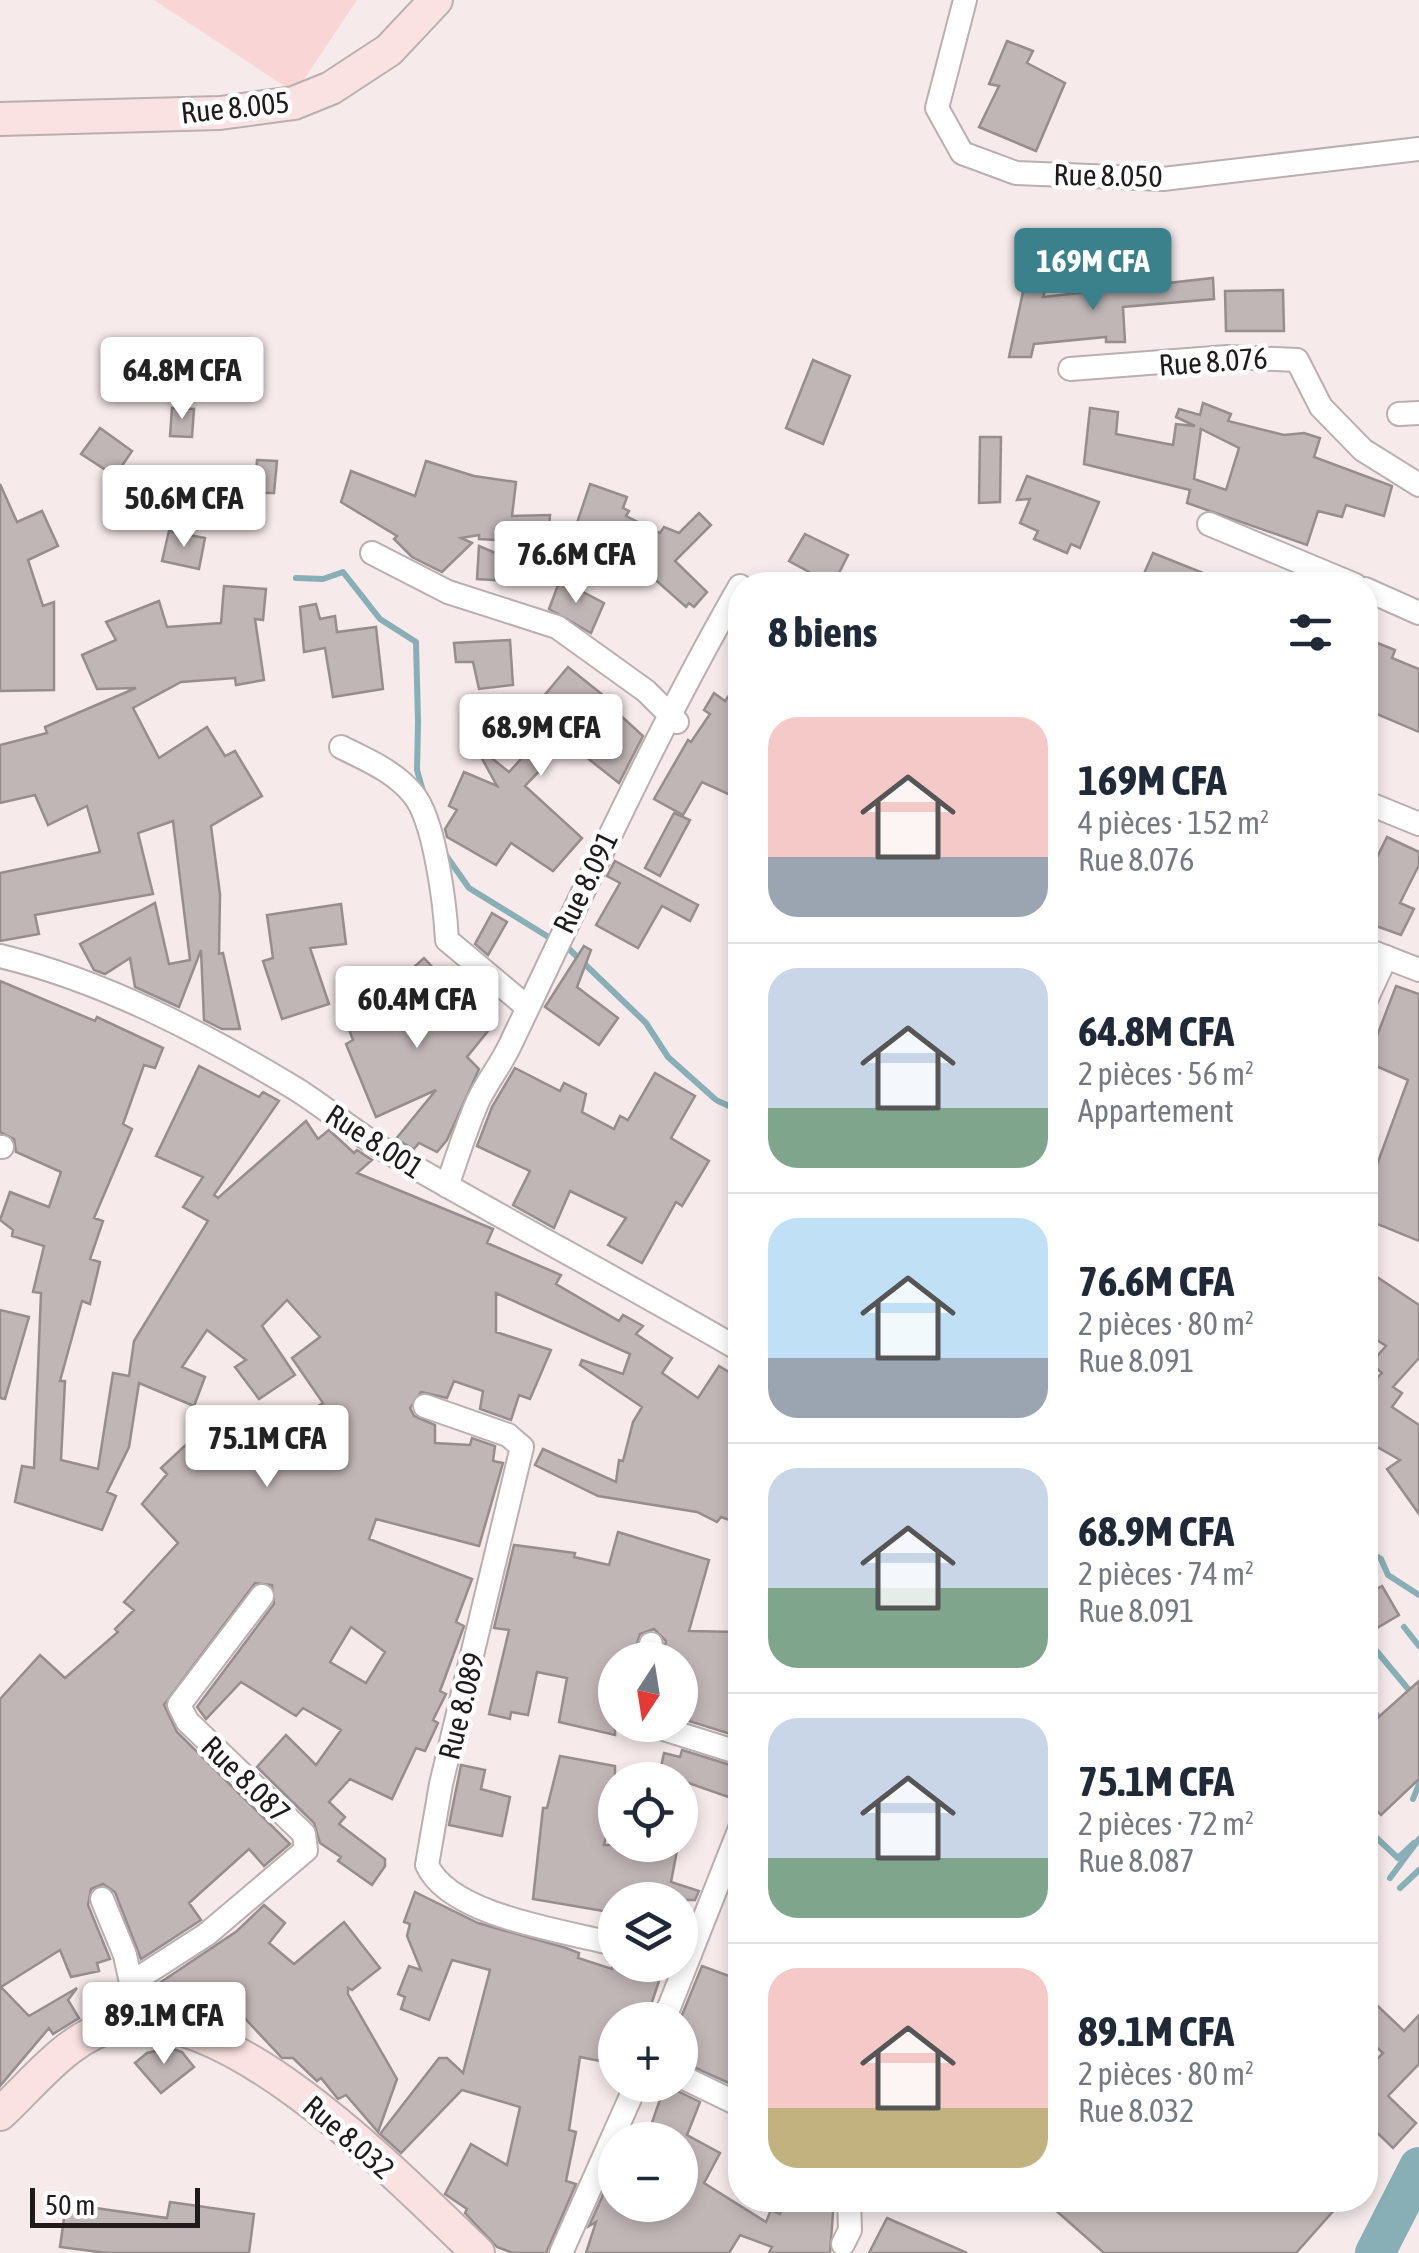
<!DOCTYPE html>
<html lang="fr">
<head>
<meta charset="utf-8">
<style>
  :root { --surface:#fff; --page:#f2f2f3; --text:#1f2937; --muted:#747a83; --line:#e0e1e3; --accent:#3a818c }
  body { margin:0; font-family:"Asap Condensed",sans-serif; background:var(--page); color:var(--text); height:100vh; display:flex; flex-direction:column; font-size:38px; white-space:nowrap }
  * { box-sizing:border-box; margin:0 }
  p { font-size:32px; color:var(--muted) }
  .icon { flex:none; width:55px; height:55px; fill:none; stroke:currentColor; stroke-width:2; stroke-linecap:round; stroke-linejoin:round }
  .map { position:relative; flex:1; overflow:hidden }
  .side { position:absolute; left:728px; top:572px; width:650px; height:1640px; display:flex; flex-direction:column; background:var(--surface); border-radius:40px; box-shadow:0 5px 15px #0003 }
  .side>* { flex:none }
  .needle { width:65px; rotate:192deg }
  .fabs { position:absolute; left:598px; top:1642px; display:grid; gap:20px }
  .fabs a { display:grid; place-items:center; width:100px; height:100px; border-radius:50%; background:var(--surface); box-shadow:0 5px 15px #0003; font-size:50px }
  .scale { position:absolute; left:30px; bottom:25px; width:170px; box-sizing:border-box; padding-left:10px; border:5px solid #1f1b1b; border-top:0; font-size:28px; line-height:35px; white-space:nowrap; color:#1f1b1b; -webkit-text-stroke:8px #fff; paint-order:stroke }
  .price { position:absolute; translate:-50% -85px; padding:0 22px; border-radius:10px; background:#fff; color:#222; font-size:32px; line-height:65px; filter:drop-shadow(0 2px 5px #0008) }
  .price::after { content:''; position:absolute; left:50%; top:60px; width:30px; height:22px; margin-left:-15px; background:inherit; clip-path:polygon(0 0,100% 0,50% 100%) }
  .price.selected { background:var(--accent); color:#fff }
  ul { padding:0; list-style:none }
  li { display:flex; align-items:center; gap:30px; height:250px; padding:0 40px }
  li+li { border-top:2px solid var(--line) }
  li span { display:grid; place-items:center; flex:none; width:280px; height:200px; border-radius:30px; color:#555 }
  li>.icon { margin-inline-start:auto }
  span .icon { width:120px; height:120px; fill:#fffc; stroke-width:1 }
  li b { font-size:42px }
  h2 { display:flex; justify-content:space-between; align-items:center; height:120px; padding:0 40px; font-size:42px }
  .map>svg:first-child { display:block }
</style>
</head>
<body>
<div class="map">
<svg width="1419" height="2253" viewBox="0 0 1419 2253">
  <rect width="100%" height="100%" fill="#f6eaea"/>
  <polygon fill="#fad5d5" points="154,0 357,0 295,93"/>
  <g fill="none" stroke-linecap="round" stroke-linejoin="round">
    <g stroke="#88afb6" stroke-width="6">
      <polyline points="296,578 323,579 343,572 380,619 416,642 418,721"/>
      <polyline points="418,723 417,770 423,791"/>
      <polyline points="445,854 469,888 555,941"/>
      <polyline points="568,948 646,1023 668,1057 715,1099"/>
      <polyline points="718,1101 740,1111"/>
      <polyline points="1365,1549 1381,1559 1388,1575 1419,1595"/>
      <polyline points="1404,1627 1419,1646"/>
      <polyline points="1374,1648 1409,1690"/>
      <polyline points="1365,1697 1378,1717"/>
      <polyline points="1413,1799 1419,1784"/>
      <polyline points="1365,1827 1398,1858 1414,1843"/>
      <polyline points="1390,1878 1419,1839"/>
      <polyline points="1400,1888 1419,1870"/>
    </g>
    <polyline stroke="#88afb6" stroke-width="40" points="1375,2253 1419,2167"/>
  </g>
  <g fill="#c1b6b6" stroke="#978d8d" stroke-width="2.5" fill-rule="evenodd">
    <polygon points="1007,41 1033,51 1027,63 1065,83 1036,151 979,127 999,86 989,84"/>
    <polygon points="1213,278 1214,299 1123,307 1125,342 1106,342 1106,337 1034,344 1031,357 1009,357 1023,292 1045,291 1043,297"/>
    <polygon points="1283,290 1284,331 1226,331 1225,291"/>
    <polygon points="813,360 850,376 823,444 786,428"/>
    <path d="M1203 403 1231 414 1228 421 1284 435 1304 433 1320 438 1314 457 1392 486 1384 516 1346 505 1342 517 1318 511 1307 545 1187 503 1190 490 1084 464 1090 408 1118 412 1116 434 1173 445 1176 424 1195 426 1176 417 1179 409 1200 415ZM1201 429 1239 448 1226 490 1194 479Z"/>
    <polygon points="172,408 194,409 192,437 170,436"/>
    <polygon points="100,428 132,451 115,476 81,454"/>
    <polygon points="980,437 1001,437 1000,502 979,503"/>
    <polygon points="257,460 277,461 274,493 234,493 237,509 203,514 198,486 256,477"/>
    <polygon points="426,461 474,476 516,482 512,516 550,515 548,543 479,539 479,535 461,538 472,543 442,572 412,557 394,539 397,536 341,502 351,471 415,496"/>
    <polygon points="1027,476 1099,502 1080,548 1071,544 1067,553 1034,539 1038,531 1020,523 1030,499 1017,500"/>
    <polygon points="0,484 17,522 42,511 58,546 28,560 43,606 54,602 54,690 0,691"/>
    <polygon points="590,484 627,497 623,508 629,511 626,516 660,533 664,527 679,533 699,513 711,525 675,561 707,592 694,607 689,603 686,607 650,575 646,583 611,567 618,553 571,541"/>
    <polygon points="169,531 205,538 199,569 162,561"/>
    <polygon points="805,534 848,555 833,585 789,561"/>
    <polygon points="479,546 512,560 512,581 477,579"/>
    <polygon points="1153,553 1231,584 1231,585 1139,585"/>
    <polygon points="560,580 604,603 591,633 549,609"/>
    <polygon points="224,586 266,589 263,620 255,619 264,680 236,685 235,678 181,682 133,708 159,758 207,727 225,756 235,751 262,796 211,826 220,894 219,954 223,953 240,1029 222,1029 204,1020 201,950 179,1007 135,987 130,958 105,974 94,970 80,944 155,903 169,964 190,960 173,821 138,833 153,894 35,915 39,934 0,941 0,873 100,852 87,806 48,825 35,795 0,803 0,745 47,733 45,727 136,688 97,689 82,655 116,640 106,622 159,601 167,627 221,623"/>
    <polygon points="316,604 320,619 335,616 337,632 376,627 383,689 333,697 325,648 304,652 300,607"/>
    <polygon points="1365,638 1395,650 1392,658 1419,669 1419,732 1365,709"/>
    <polygon points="510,640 513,685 479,689 473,662 456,662 454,643"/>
    <polygon points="568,667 609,700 607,703 643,736 619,783 567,742 525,786 582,838 553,871 511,843 496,865 447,837 445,829 457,810 449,806 464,772 497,786 474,744 509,772 558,719 538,703"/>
    <polygon points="740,680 740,784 735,797 702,782 683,815 654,799 688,740 691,742 710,714 704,710 714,693 725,701"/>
    <polygon points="674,813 690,820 660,876 645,868"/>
    <polygon points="1387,837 1419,852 1419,865 1400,903 1414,909 1401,935 1365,922 1365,882"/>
    <polygon points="615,861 698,905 690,921 662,906 638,948 596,925 620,883 607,876"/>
    <polygon points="341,904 346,944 310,948 329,1004 282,1019 263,961 273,958 267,915"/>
    <polygon points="492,913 507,922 488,955 475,944"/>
    <polygon points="584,946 591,950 577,987 618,1018 599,1045 545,1007"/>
    <polygon points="424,958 463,1000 481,996 484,1010 477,1017 488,1031 467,1057 479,1069 447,1140 437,1152 419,1143 414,1149 396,1139 436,1090 376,1117 346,1044 353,1040 345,1019 374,988 382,996"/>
    <path d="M0 981 95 1021 97 1017 163 1048 155 1068 144 1065 123 1124 132 1129 94 1218 103 1221 90 1259 100 1262 90 1304 82 1301 60 1381H65L61 1460 98 1469 113 1373 129 1376 134 1341 208 1221 183 1207 203 1177 156 1156 199 1066 259 1097 263 1092 279 1101 214 1195 218 1198 306 1121 318 1139 329 1130 354 1153 357 1150 372 1160 357 1173 493 1229 487 1243 561 1275 556 1284 619 1321 623 1315 643 1326 636 1334 672 1358 662 1373 698 1398 719 1366 740 1379V1499L729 1520 721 1517 717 1522 697 1512 598 1496 535 1465 543 1449 616 1482 619 1460 623 1461 633 1422 642 1407 580 1365 582 1360 623 1374 630 1354 496 1293V1332L551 1350 530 1399 519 1395 511 1420 480 1409 483 1391 454 1381 447 1398 421 1392 410 1408 414 1416 435 1425V1443L470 1445 472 1438 495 1446 493 1461 503 1463 479 1546 376 1519 369 1539 472 1579 456 1622 464 1626 440 1691 446 1694 433 1720 438 1723 425 1751 416 1748 392 1799 350 1779 329 1802 345 1817 339 1824 385 1859V1866L372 1885 338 1861 341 1857 320 1843 314 1823 257 1767 286 1735 316 1765 341 1730 303 1708 296 1716 241 1682 206 1719 197 1707 274 1604 272 1585 255 1583 164 1705 177 1732 290 1844 264 1866 249 1849 189 1903 201 1920 141 1959 115 1892 103 1884 91 1889 88 1905 110 1959 97 1963 99 1971 71 1977 60 1950 1 1987 29 2016 77 1988 68 2000 79 2018 53 2034 49 2028 0 2086V1699L40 1655 65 1678 118 1632 115 1629 134 1610 124 1602 178 1543 142 1504 167 1474 161 1468 190 1441 211 1465 242 1438 237 1433 263 1411 278 1430 323 1403 292 1358 320 1337 287 1300 262 1326 295 1375 259 1399 235 1367 246 1360 207 1330 182 1367 205 1377 194 1406 139 1383 129 1447 107 1492 116 1496 102 1530 15 1502 22 1466 34 1468 41 1293 33 1292 44 1246 12 1236 13 1230 0 1220 10 1192 49 1207 61 1172 16 1152 14 1139 0 1132ZM351 1627 385 1652 366 1683 330 1662Z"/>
    <polygon points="1396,986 1419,994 1419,1241 1365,1219 1365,1179 1371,1181 1408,1080 1367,1062"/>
    <polygon points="515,1068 560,1091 564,1083 586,1094 582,1112 614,1129 620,1116 628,1120 655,1073 695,1096 671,1138 709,1161 682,1206 676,1202 642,1263 608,1245 626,1218 570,1191 554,1228 513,1205 530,1171 477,1146 492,1107"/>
    <polygon points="1365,1269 1419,1305 1419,1358 1393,1387 1402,1393 1392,1407 1419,1425 1419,1514 1387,1469 1400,1460 1365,1440 1365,1390 1382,1373 1371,1363 1386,1346 1365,1332"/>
    <polygon points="0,1310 29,1317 5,1399 0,1398"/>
    <polygon points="618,1532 709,1560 689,1631 740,1632 740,1737 689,1721 691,1715 680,1712 680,1660 662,1660 666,1641 654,1629 640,1634 632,1660 615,1660 615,1735 559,1722 567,1678 537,1672 528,1715 511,1712 510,1719 489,1714 509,1630 494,1628 514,1545 575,1553 574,1557 609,1565"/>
    <polygon points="1382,1586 1399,1615 1365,1635 1365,1596"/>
    <polygon points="1419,1681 1419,1779 1381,1815 1365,1798 1365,1729"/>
    <polygon points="682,1750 740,1768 731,1798 680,1780 658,1780 664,1753 680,1757"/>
    <polygon points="560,1756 615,1766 615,1798 604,1845 678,1845 671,1882 699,1891 695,1900 615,1900 615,1913 533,1899 543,1808 547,1808"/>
    <polygon points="461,1765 485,1770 481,1789 510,1797 502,1836 449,1825"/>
    <polygon points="415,1892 478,1923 566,1948 579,1953 578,1958 612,1969 613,1965 642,1965 662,1972 646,2020 615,2020 615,2064 580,2057 569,2130 576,2132 566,2181 576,2184 546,2253 513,2253 497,2247 465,2213 467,2209 445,2194 471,2144 507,2165 520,2107 462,2090 401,2153 380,2134 439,2058 447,2058 463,2073 490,1970 452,1960 429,2020 401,2009 405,1997 398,1994 409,1966 421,1970 407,1936 410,1924 404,1922"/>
    <polygon points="264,1905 285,1923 269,1943 294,1964 344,1922 380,1968 352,1990 348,1988 348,1994 397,2079 378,2132 346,2095 338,2099 321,2078 317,2081 293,2058 282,2058 223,1995 213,2020 167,2006 154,1993 162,1989 158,1984 237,1931"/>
    <polygon points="702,1966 740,1980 740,2088 680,2061 680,2020"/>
    <polygon points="1365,1994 1404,2031 1419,2015 1419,2064 1388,2096 1416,2123 1393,2148 1365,2121 1365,2072 1383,2053 1365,2037"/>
    <polygon points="170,2048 182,2052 194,2067 161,2093 135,2063 147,2053"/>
    <polygon points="665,2085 700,2102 687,2135 720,2153 704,2183 766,2222 771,2210 780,2214 785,2200 834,2200 830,2253 769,2253 772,2247 740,2235 729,2253 586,2253 596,2222 589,2226 612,2175 615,2205 680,2205 680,2140 646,2140"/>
    <polygon points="1044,2200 1343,2200 1296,2253 1104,2253"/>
    <polygon points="170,2202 254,2214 249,2253 107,2253 60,2247 66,2204 167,2218"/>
    <polygon points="887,2218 967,2253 869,2253"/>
  </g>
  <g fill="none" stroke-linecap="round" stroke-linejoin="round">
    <defs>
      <g id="street">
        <polyline points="965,0 937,108 962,153 1016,173 1163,179 1419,149"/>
        <polyline points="1070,369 1227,357 1297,360 1321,407 1363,450 1419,485"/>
        <polyline points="1399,414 1419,413"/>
        <polyline points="1209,524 1355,585"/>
        <polyline points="372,553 448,592 557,627 646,691 677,722"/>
        <polyline points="1365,589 1419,613"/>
        <path d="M341 747C367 760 394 771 413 794 435 820 445 905 447 940L526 1006"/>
        <polyline points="1365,802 1419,824"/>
        <polyline points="1365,949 1419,970"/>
        <path d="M0 956C104 981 205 1034 296 1089 326 1108 353 1131 383 1149 501 1218 622 1281 740 1350"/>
        <polyline points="1365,1002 1386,957"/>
        <polyline points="0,1147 2,1147"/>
        <path d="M447 1186C457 1158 466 1128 478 1101 488 1080 503 1062 512 1041 586 887 655 734 740 586"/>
        <path d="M425 1406 508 1435 522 1447 441 1784 427 1865C450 1916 564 1931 615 1944"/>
        <polyline points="647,1660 651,1644"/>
        <polyline points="651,1725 740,1753"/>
        <polyline points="102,1899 125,1955 131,1983"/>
        <polyline points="664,2020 740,1828"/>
        <polyline points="122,2024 131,1983 207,1934 306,1850 304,1834 187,1721 179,1705 262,1596"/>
        <polyline points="680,2076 740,2105"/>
        <polyline points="843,2244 850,2230 849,2200"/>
        <polyline points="561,2253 636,2085"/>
      </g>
      <g id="secondary">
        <polyline points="0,119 220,113 294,103 331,88 389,50 436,0"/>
        <path d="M0 2114C36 2081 70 2033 121 2024 234 2005 402 2181 478 2253"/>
      </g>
    </defs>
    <use href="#street" stroke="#baafaf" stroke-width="26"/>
    <use href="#secondary" stroke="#baafaf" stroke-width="36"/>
    <use href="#street" stroke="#fff" stroke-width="22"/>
    <use href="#secondary" stroke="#fbe2e2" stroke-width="32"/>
  </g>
  <g text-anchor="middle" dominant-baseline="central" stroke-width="9" stroke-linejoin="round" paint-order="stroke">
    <g font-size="30" fill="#1f1b1b" stroke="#fff">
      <text transform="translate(235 107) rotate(-6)">Rue 8.005</text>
      <text transform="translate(1108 175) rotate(1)">Rue 8.050</text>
      <text transform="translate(1213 361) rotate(-4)">Rue 8.076</text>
      <text transform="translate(585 882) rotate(-64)">Rue 8.091</text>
      <text transform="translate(375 1141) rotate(33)">Rue 8.001</text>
      <text transform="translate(461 1706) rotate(-76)">Rue 8.089</text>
      <text transform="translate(246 1779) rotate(44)">Rue 8.087</text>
      <text transform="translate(349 2137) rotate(41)">Rue 8.032</text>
    </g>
  </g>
</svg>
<div class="fabs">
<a><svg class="needle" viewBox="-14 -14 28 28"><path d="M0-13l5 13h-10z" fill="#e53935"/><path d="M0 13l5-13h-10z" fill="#747a83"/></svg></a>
<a><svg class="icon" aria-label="locate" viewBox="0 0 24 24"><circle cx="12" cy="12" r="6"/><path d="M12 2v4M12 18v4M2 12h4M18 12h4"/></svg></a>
<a><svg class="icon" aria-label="layers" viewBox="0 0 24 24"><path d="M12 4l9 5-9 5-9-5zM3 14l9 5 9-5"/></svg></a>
<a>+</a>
<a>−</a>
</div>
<div class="scale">50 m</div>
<b class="price selected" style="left:1093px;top:313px">169M CFA</b>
<b class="price" style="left:182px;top:422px">64.8M CFA</b>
<b class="price" style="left:184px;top:550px">50.6M CFA</b>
<b class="price" style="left:576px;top:606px">76.6M CFA</b>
<b class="price" style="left:541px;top:779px">68.9M CFA</b>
<b class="price" style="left:417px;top:1051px">60.4M CFA</b>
<b class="price" style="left:267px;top:1490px">75.1M CFA</b>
<b class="price" style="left:164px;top:2067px">89.1M CFA</b>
<section class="side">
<h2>8 biens<svg class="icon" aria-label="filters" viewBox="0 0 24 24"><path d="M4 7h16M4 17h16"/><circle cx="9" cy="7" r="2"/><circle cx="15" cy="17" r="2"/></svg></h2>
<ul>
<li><span style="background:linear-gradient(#f6c9c9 70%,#9aa5b1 0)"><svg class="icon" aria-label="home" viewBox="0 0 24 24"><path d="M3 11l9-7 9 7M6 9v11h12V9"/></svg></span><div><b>169M CFA</b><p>4 pièces · 152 m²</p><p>Rue 8.076</p></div></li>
<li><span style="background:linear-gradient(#c9d6e8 70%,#7fa58c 0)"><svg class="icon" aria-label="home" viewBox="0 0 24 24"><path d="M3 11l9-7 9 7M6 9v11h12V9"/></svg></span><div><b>64.8M CFA</b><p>2 pièces · 56 m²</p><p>Appartement</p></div></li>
<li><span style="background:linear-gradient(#bfe0f5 70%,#9aa5b1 0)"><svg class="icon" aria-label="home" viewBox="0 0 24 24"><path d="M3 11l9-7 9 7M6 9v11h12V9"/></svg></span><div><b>76.6M CFA</b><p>2 pièces · 80 m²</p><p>Rue 8.091</p></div></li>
<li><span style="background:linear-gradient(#c9d6e8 60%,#7fa58c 0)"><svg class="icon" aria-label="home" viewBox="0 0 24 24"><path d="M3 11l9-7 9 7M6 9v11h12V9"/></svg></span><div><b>68.9M CFA</b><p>2 pièces · 74 m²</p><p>Rue 8.091</p></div></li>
<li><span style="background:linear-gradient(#c9d6e8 70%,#7fa58c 0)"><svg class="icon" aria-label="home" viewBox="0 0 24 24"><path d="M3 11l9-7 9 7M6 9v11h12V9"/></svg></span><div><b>75.1M CFA</b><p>2 pièces · 72 m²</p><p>Rue 8.087</p></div></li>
<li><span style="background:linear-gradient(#f6c9c9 70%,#c2b280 0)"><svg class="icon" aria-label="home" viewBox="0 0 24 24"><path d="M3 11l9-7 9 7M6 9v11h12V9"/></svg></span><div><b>89.1M CFA</b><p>2 pièces · 80 m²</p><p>Rue 8.032</p></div></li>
</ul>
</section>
</div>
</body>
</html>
